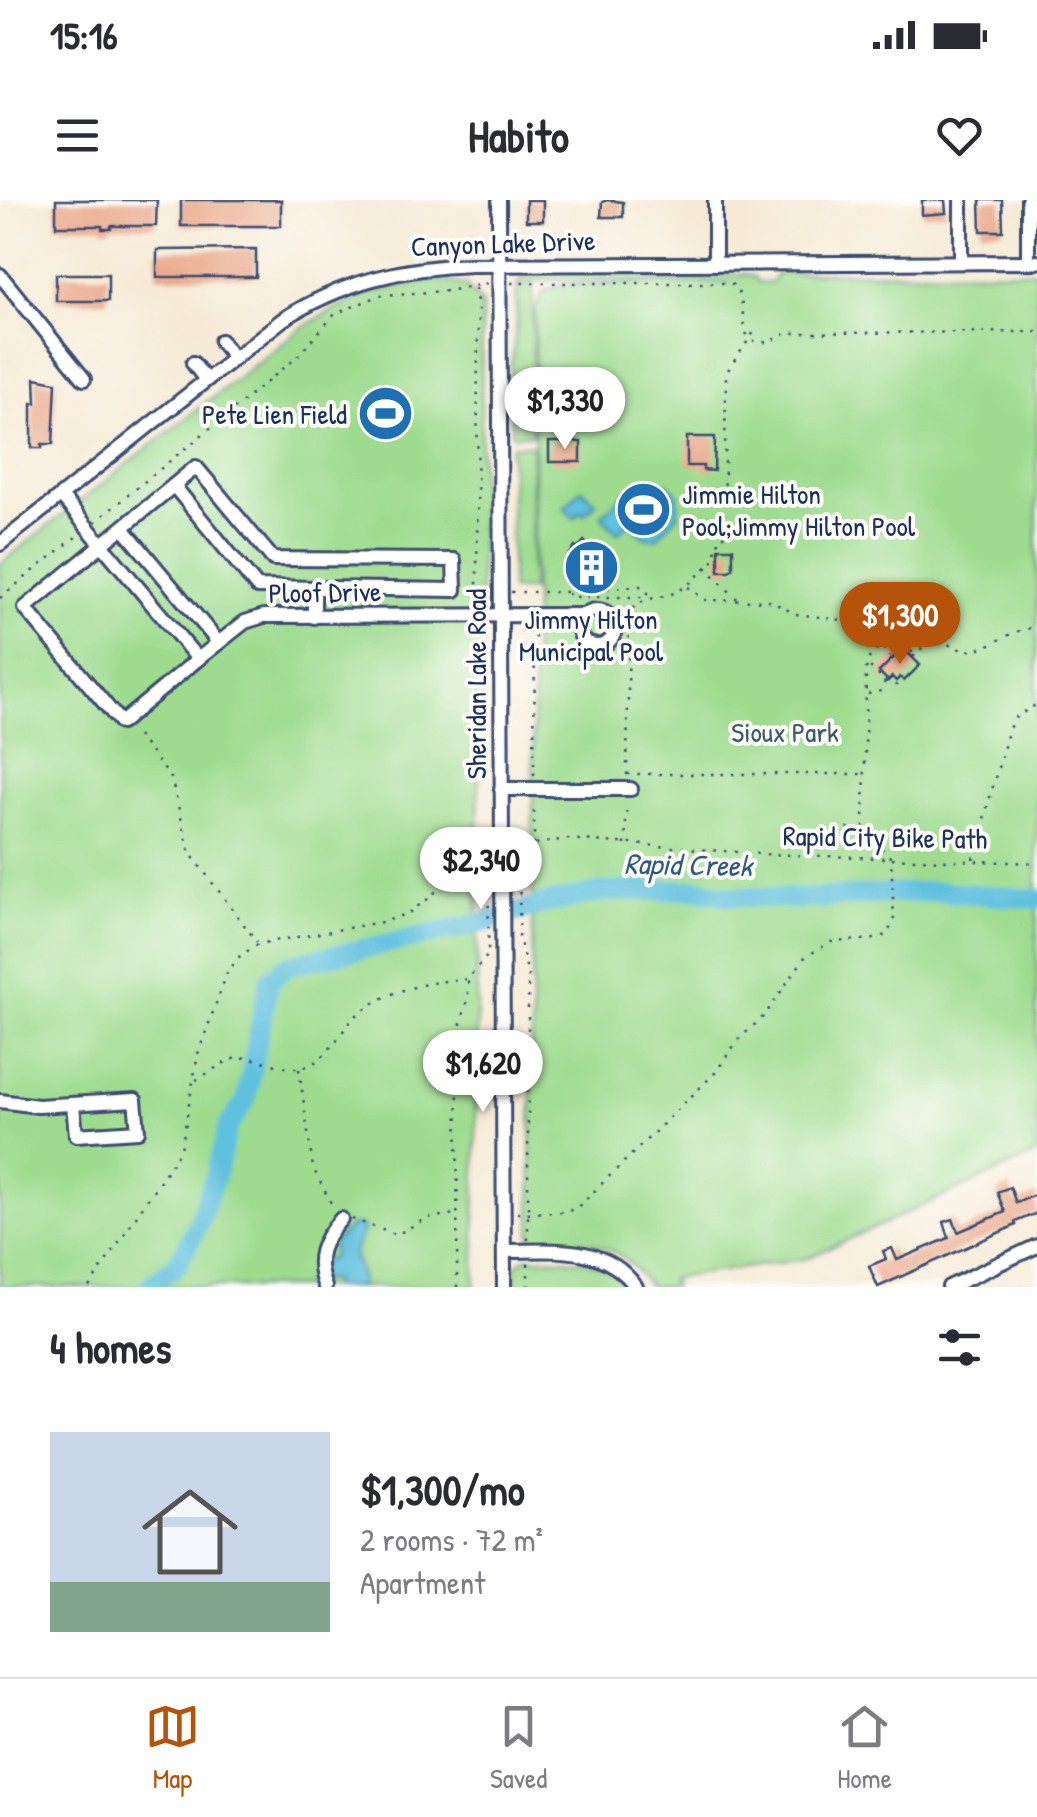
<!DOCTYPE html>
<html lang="en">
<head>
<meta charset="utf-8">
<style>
  :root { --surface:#fff; --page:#f2f2f3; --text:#2b2b33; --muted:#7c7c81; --line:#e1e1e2; --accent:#b45309 }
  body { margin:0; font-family:"Patrick Hand",sans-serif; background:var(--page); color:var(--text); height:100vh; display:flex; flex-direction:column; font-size:38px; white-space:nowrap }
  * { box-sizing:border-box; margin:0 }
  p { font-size:32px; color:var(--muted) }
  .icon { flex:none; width:55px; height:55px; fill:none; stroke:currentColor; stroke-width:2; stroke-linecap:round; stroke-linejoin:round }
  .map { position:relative; height:1087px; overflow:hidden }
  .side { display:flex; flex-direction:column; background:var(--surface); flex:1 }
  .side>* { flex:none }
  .price { position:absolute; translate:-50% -85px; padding:0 22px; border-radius:35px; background:#fff; color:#222; font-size:32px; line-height:65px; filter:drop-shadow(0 2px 5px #0008) }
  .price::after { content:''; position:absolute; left:50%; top:60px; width:30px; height:22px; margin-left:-15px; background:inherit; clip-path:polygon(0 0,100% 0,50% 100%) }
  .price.active { background:var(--accent); color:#fff }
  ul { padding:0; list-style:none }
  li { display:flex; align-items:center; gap:30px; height:250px; padding:0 50px }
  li+li { border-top:2px solid var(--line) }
  li span { display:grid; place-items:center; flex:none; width:280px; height:200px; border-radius:0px; color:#555 }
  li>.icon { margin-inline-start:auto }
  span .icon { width:120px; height:120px; fill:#fffc; stroke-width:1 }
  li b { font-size:42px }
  h2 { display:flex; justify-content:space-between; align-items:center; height:120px; padding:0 50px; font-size:42px }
  .status { display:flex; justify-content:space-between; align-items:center; height:70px; padding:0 50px; background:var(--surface); direction:ltr }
  .status svg { height:28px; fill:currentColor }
  header { display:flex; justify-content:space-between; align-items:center; height:130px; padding:0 50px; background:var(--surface); font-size:45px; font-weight:700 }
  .dock { display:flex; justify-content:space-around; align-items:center; height:140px; border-top:2px solid var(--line); background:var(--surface); font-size:28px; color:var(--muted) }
  .dock a { display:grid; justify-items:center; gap:5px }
  .dock .active { color:var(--accent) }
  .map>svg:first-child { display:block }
</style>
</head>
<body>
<div class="status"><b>15:16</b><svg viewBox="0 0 49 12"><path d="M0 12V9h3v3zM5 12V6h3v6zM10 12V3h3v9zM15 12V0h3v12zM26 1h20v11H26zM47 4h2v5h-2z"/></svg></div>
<header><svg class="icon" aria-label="menu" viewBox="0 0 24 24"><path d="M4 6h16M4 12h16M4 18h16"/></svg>Habito<svg class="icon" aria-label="heart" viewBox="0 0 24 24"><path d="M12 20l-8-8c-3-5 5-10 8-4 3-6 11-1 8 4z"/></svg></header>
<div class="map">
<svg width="1037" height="1087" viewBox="0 0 1037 1087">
  <rect width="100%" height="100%" fill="#fdfcf7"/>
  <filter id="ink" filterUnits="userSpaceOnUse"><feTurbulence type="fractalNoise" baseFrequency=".01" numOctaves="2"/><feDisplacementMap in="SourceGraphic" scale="20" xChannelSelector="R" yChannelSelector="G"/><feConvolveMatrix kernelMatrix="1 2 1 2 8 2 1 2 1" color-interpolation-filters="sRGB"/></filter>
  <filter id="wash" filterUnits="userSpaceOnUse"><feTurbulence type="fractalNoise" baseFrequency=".0048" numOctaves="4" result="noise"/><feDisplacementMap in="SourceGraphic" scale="40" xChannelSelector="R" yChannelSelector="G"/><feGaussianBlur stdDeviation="2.25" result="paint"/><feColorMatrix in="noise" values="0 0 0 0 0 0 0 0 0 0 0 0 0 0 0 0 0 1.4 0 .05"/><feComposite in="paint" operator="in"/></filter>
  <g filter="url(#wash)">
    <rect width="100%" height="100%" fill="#f6ead5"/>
    <g fill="#9edb8f" stroke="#5c8576" stroke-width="2.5">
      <path d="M1037 71V954L805 1059 672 1078V1087H649C618 1038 583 1041 531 1040L535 109 544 91 563 85 731 82 519 80 531 74H745L753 76 758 82H771L778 73H785Z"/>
      <path d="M436 80 465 85 482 104 475 1087H0V364L299 130C350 98 376 89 436 80Z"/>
      <polygon points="533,84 532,235 515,235 512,233 511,166 517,124 517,85"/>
      <polygon points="514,245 532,245 531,390 511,390 511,248"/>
      <path d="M525 1058C565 1059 600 1055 629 1087H516V1066Z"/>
    </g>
    <g fill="#61c0df" stroke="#3e789e" stroke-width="2.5">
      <polygon points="667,283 678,294 678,315 656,338 645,337 629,322 618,333 601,316 628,290 644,305"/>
      <polygon points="582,289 596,303 584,314 581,311 574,318 564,307"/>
      <polygon points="352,1025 362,1026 363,1030 353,1055 360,1071 361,1087 333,1087 333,1081 318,1080 313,1087 305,1087 315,1067 332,1057 333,1042"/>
    </g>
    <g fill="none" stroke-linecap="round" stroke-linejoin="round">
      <polyline stroke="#61c0df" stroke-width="20" points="148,1087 177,1065 196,1029 216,974 228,927 246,900 269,781 288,765 479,724 543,704 603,692 699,689 729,696 803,699 936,691 1037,699"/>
    </g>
    <g id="blocks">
      <g fill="#e9a98b">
        <polygon points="56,0 157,0 156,26 111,26 111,29 102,29 102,26 56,26"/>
        <rect x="181" y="0" width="100" height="26"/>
        <rect x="526" y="0" width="17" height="21"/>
        <polygon points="607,0 623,2 623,17 601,17 602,2"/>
        <polygon points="922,0 945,0 946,13 922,15"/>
        <polygon points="980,0 1002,0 1003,31 981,31"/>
        <polygon points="256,49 256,77 157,77 157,50"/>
        <rect x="56" y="74" width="52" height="27"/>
        <polygon points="35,178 56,182 53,244 42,244 42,248 32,248 32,203 36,203"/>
        <polygon points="687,237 715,237 714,271 703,270 703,266 687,266"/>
        <rect x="549" y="242" width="32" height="20"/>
        <polygon points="584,341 599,355 603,351 617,365 592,390 563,364 575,347 577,349"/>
        <polygon points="719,348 733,348 733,368 729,371 719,371"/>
        <polygon points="903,448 920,465 904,481 900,477 896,481 892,477 888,481 879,472"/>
        <polygon points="1010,987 1016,1003 1037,994 1037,1013 1015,1022 1016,1025 878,1087 869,1066 886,1059 883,1051 892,1048 897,1060 949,1038 944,1022 953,1019 958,1032 1005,1012 997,992"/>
      </g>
    </g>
  </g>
  <g filter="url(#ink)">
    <use href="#blocks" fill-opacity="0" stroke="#3c4b70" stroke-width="2.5"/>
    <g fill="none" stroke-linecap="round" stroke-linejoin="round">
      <defs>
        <g id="minor">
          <polyline points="499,0 504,1087"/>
          <polyline points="1028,0 1028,62"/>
          <polyline points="961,62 961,0"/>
          <polyline points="715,64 715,0"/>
          <polyline points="0,75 84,179"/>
          <polyline points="221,141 233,157"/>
          <polyline points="193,163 205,179"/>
          <polyline points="174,286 257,387 455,390 454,360 273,359 196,267 25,408 121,523 198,459"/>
          <polyline points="61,296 198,459 245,422 264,416 585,415"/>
          <polyline points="123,328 218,442"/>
          <path d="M0 344 282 120C341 82 403 67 472 65L1037 62"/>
          <circle cx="597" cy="428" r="18"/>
          <polyline points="314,417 314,388"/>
          <polyline points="501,589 631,589"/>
          <polyline points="0,901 38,906 135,900 138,931 76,935 73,905"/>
          <path d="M504 1051C552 1051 605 1043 636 1087"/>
          <path d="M325 1087C314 1059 321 1041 341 1019"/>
          <polyline points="949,1087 1037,1046"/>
        </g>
      </defs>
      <use href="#minor" stroke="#3c4b70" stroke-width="18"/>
      <g stroke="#3c4b70" stroke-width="2.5" stroke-dasharray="2.5 8" stroke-linecap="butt">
        <path d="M511 83H730C754 99 730 145 765 142 774 141 780 135 789 133L1037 132"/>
        <polyline points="475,88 478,109 477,393 488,393"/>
        <polyline points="95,322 295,159 335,114 381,95 447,91 488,83"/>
        <polyline points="706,367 738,400"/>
        <polyline points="596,387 597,395"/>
        <polyline points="688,387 705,400 770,401 796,414 857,422"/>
        <polyline points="597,389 640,386 650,395"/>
        <polyline points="511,392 568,392 579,381"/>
        <polyline points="568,393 570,397 648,397"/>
        <polyline points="0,398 77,336"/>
        <path d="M857 407C860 437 879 433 866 469L864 628"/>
        <path d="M869 432C888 443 901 428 921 431 939 435 952 452 971 450 996 447 1012 427 1037 428"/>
        <polyline points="896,436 915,455"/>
        <polyline points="883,448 891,457"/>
        <polyline points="875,450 882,447 886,439"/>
        <polyline points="913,457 929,442 930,435"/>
        <polyline points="885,481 897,485 902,481"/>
        <polyline points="868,494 881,491 885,481 869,466"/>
        <polyline points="137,536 171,578 190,653 257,742"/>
        <polyline points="627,574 865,574"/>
        <polyline points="534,575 535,428"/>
        <path d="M627 575 629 412C646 394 657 401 676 392 691 385 703 370 715 358L716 343 724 341 726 173 754 132"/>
        <polyline points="534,645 534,603"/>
        <polyline points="625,645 627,603"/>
        <polyline points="515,647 567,639 762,654 1037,663"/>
        <polyline points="973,659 1009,528 1016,517 1037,504"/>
        <polyline points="299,869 313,968 334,1009"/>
        <path d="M196 880C208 874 225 860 238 858 261 855 283 874 307 866 327 859 338 836 351 821 379 791 428 781 467 779"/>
        <polyline points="517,1013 567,1012 580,1005 715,873 738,840 764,816 805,757 831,742 876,739 888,734 894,718 891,658 864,630 844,628"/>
        <polyline points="352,1019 396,1035 427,1018 456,1014"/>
        <polyline points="528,1040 528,775 519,738 520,653 532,647"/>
        <polyline points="89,1087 181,949 198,854 227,773 240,756 258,744 387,721 410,712 432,696 467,653 475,648 492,647"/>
        <polyline points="457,1087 458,835 468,797 468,778 488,755 489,684"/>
        <polyline points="528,1087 528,1063"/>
      </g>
      <use href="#minor" stroke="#fff" stroke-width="12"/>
    </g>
  </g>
  <defs>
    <symbol id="stadium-disc" viewBox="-11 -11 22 22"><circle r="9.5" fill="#1f6fb2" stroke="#fdfcf7"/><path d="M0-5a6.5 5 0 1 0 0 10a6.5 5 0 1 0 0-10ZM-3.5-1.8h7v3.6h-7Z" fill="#fff"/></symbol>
    <symbol id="building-disc" viewBox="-11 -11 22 22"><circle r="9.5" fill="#1f6fb2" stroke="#fdfcf7"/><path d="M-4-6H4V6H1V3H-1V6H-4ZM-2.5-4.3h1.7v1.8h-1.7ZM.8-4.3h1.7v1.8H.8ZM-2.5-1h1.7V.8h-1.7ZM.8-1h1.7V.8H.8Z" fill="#fff"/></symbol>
  </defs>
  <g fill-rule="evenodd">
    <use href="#stadium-disc" x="354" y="182" width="63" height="63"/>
    <use href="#stadium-disc" x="612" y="278" width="63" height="63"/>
    <use href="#building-disc" x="560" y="336" width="63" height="63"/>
  </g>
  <g text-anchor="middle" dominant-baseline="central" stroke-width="8" stroke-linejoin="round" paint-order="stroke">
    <g font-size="28" fill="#1b2f5e" stroke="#fdfcf7">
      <text transform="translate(503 43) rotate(-2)">Canyon Lake Drive</text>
      <text transform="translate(325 392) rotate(-1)">Ploof Drive</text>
      <text transform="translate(476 484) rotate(-90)">Sheridan Lake Road</text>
      <text transform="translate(885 637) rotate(1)">Rapid City Bike Path</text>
    </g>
    <g font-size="28" fill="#1b2f5e" stroke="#fdfcf7" text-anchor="end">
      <text x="347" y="214">Pete Lien Field</text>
      <text x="682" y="294" text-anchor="start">Jimmie Hilton<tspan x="682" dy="32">Pool;Jimmy Hilton Pool</tspan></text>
      <text x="591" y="419" text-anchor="middle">Jimmy Hilton<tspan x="591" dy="32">Municipal Pool</tspan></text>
    </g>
    <g font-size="28" fill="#3c5a6a" stroke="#fdfcf7">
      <text x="785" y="532">Sioux Park</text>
    </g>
    <g font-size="30" font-style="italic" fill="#305a85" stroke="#fdfcf7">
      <text transform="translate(688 664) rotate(1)">Rapid Creek</text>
    </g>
  </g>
</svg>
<b class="price" style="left:565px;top:252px">$1,330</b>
<b class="price active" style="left:900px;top:467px">$1,300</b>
<b class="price" style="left:481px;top:712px">$2,340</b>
<b class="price" style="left:483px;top:915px">$1,620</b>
</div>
<section class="side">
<h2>4 homes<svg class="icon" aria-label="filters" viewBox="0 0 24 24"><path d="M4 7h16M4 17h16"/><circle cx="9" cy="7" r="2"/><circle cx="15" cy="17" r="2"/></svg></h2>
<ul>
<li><span style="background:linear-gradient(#c9d6e8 75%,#7fa58c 0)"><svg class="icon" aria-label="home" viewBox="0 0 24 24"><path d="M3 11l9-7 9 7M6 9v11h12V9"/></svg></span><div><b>$1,300/mo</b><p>2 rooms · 72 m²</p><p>Apartment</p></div></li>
</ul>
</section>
<nav class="dock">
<a class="active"><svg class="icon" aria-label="map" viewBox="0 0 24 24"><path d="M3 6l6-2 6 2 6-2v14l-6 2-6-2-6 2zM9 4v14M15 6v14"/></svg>Map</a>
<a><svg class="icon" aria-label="saved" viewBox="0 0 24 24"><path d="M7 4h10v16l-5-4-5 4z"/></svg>Saved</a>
<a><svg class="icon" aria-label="home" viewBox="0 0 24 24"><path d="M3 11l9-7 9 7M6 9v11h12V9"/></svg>Home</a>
</nav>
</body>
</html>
